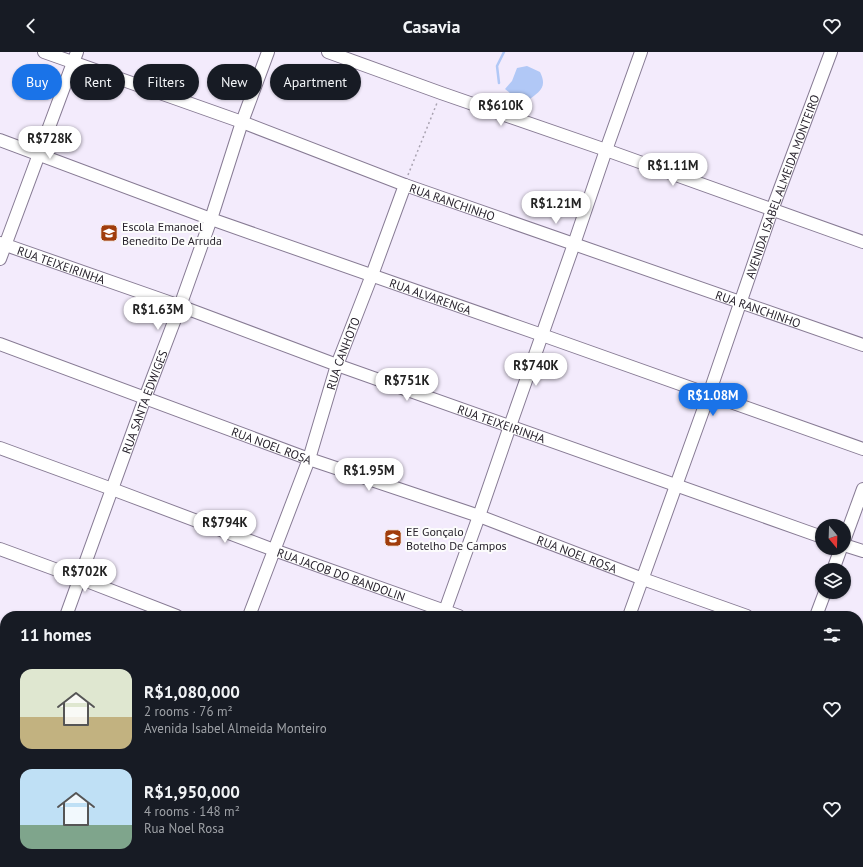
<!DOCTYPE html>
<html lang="en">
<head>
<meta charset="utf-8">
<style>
  :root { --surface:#171b24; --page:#20242c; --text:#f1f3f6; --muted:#9ea1a6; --accent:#1a73e8 }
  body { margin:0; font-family:"PT Sans",sans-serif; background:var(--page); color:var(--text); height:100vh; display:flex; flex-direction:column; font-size:15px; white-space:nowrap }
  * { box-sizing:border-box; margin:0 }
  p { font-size:13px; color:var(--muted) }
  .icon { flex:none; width:22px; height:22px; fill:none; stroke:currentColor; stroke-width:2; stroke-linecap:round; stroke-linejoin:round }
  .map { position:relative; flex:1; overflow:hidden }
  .details { position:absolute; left:0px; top:559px; width:863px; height:256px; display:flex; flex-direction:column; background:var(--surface); border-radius:16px 16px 0 0; box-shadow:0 1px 3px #0004 }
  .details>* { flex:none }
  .banner { position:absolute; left:12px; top:12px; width:400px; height:36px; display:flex; gap:8px }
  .needle { width:26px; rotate:161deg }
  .buttons { position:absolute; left:815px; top:467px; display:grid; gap:8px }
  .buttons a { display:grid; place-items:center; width:36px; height:36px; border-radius:50%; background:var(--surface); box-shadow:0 1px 3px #0004; font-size:20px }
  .price { position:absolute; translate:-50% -34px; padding:0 9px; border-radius:14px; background:#fff; color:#222; font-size:13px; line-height:26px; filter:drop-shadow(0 1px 2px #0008) }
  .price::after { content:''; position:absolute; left:50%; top:24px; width:12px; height:9px; margin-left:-6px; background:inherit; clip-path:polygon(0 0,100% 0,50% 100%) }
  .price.active { background:var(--accent); color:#fff }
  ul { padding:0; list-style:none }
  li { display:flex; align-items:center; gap:12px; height:100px; padding:0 20px }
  li span { display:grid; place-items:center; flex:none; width:112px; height:80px; border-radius:12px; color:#555 }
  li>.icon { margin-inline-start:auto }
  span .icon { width:48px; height:48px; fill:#fffc; stroke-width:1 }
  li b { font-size:17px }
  h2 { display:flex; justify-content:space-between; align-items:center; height:48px; padding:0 20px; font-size:17px }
  .pill { padding:0 14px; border-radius:18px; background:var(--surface); box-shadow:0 1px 3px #0004; font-size:14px; line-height:36px }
  .pill.active { background:var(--accent); color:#fff }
  header { display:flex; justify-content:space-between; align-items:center; height:52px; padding:0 20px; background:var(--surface); font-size:18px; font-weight:700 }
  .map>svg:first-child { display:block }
</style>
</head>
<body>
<header><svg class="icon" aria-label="back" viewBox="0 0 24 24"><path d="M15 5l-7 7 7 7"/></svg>Casavia<svg class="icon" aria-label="heart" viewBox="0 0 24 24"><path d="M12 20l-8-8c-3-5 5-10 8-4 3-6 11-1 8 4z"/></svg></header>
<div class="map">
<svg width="863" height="815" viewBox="0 0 863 815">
  <rect width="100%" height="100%" fill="#f3ebfc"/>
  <path fill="#b1c8f6" d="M527 14 540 20C548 36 539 40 527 49L515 45 505 37 512 29 517 16Z"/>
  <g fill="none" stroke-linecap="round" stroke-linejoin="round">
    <polyline stroke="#b1c8f6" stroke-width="2.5" points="499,31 497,14 504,0"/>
    <defs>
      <g id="minor">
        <path id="s1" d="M44 0 242 70 405 133 863 293"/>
        <polyline points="328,0 441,41 606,98 863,190"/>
        <path id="s2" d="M0 88 211 167 542 283 863 397"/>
        <path id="s3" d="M0 191 180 254 337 313 822 485"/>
        <polyline points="0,207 77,0"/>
        <path id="s4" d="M0 292 309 407 479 464 643 527 747 564"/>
        <path id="s5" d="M0 396 112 437 274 498 459 564"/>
        <polyline points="844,489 863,437"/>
        <polyline points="844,493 863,499"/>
        <polyline points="0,497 79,526 177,564"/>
        <polyline points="833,518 841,496"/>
        <path id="s6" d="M66 564 145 346 180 254 211 167 242 70 268 0"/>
        <path id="s7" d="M249 564 309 407 337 313 372 223 405 133"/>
        <polyline points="443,564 479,464 510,374 574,192 606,98 641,0"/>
        <path id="s8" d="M629 564 709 342 772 158 831 0"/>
        <polyline points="816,564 825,540"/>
        <polyline points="0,600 5,602"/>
        <polyline points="858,603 863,605"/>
        <polyline points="858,703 863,705"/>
        <polyline points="0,707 5,709"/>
        <polyline points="0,744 5,730"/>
        <polyline points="858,807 863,809"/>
        <polyline points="282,810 296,815"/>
        <polyline points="574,810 589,815"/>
        <polyline points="0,812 9,815"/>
        <polyline points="162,815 164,810"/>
        <polyline points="350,815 352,810"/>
        <polyline points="539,815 540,810"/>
        <polyline points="727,815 728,810"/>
      </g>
    </defs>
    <use href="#minor" stroke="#877b94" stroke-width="14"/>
    <polyline stroke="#a9a3b1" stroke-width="1.5" stroke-dasharray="2 3" stroke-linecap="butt" points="408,123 437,51"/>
    <use href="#minor" stroke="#fff" stroke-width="12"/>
  </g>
  <defs>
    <symbol id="school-square" viewBox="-11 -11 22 22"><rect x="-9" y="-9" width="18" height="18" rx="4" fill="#a03c0b" stroke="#fcfcfc"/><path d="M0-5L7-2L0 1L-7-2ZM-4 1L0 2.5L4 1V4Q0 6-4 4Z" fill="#fff"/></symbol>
  </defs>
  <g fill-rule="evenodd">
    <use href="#school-square" x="99" y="171" width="20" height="20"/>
    <use href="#school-square" x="383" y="476" width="20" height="20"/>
  </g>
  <g text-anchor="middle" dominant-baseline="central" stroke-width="4" stroke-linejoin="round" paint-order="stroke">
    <g font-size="12" fill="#29242e" stroke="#fcfcfc">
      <text stroke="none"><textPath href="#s8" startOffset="456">AVENIDA ISABEL ALMEIDA MONTEIRO</textPath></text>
      <text stroke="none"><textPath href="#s1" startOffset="435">RUA RANCHINHO</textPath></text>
      <text stroke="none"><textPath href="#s3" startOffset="65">RUA TEIXEIRINHA</textPath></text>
      <text stroke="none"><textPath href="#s2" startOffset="458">RUA ALVARENGA</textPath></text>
      <text stroke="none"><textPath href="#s1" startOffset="759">RUA RANCHINHO</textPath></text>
      <text stroke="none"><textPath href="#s7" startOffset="279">RUA CANHOTO</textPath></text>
      <text stroke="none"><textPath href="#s6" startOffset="228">RUA SANTA EDWIGES</textPath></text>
      <text stroke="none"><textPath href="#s3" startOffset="533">RUA TEIXEIRINHA</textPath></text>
      <text stroke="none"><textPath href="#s4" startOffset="290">RUA NOEL ROSA</textPath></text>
      <text stroke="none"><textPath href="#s4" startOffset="614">RUA NOEL ROSA</textPath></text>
      <text stroke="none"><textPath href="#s5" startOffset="364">RUA JACOB DO BANDOLIN</textPath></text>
    </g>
    <g font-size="12" fill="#29242e" stroke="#fcfcfc" text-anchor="start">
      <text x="122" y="174">Escola Emanoel<tspan x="122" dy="14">Benedito De Arruda</tspan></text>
      <text x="406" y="479">EE Gonçalo<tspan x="406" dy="14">Botelho De Campos</tspan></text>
    </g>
  </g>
</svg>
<div class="buttons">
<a><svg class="needle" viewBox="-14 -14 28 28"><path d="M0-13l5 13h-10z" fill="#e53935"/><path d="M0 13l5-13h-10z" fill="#9ea1a6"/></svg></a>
<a><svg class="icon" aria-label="layers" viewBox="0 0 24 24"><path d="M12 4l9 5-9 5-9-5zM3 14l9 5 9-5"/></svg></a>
</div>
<b class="price" style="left:501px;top:75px">R$610K</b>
<b class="price" style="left:50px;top:108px">R$728K</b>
<b class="price" style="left:673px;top:135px">R$1.11M</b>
<b class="price" style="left:556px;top:173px">R$1.21M</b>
<b class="price" style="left:158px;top:279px">R$1.63M</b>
<b class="price" style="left:536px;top:335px">R$740K</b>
<b class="price" style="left:407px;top:350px">R$751K</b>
<b class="price active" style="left:713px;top:365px">R$1.08M</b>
<b class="price" style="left:369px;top:440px">R$1.95M</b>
<b class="price" style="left:225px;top:492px">R$794K</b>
<b class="price" style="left:85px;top:541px">R$702K</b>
<div class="banner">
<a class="pill active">Buy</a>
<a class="pill">Rent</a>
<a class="pill">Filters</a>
<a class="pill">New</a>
<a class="pill">Apartment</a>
</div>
<section class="details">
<h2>11 homes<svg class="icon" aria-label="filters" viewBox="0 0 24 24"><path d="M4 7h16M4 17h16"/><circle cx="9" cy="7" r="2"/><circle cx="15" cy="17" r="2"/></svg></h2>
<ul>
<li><span style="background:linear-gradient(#dfe7d0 60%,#c2b280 0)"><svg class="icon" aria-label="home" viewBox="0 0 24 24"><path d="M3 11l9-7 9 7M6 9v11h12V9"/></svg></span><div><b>R$1,080,000</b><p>2 rooms · 76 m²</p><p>Avenida Isabel Almeida Monteiro</p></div><svg class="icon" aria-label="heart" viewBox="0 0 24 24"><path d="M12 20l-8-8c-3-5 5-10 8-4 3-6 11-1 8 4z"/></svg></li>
<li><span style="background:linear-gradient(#bfe0f5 70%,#7fa58c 0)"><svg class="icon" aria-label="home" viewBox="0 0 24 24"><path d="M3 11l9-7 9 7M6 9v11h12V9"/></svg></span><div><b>R$1,950,000</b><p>4 rooms · 148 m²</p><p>Rua Noel Rosa</p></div><svg class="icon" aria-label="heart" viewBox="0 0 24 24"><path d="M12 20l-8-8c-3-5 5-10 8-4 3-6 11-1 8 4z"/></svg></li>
</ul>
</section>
</div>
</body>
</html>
